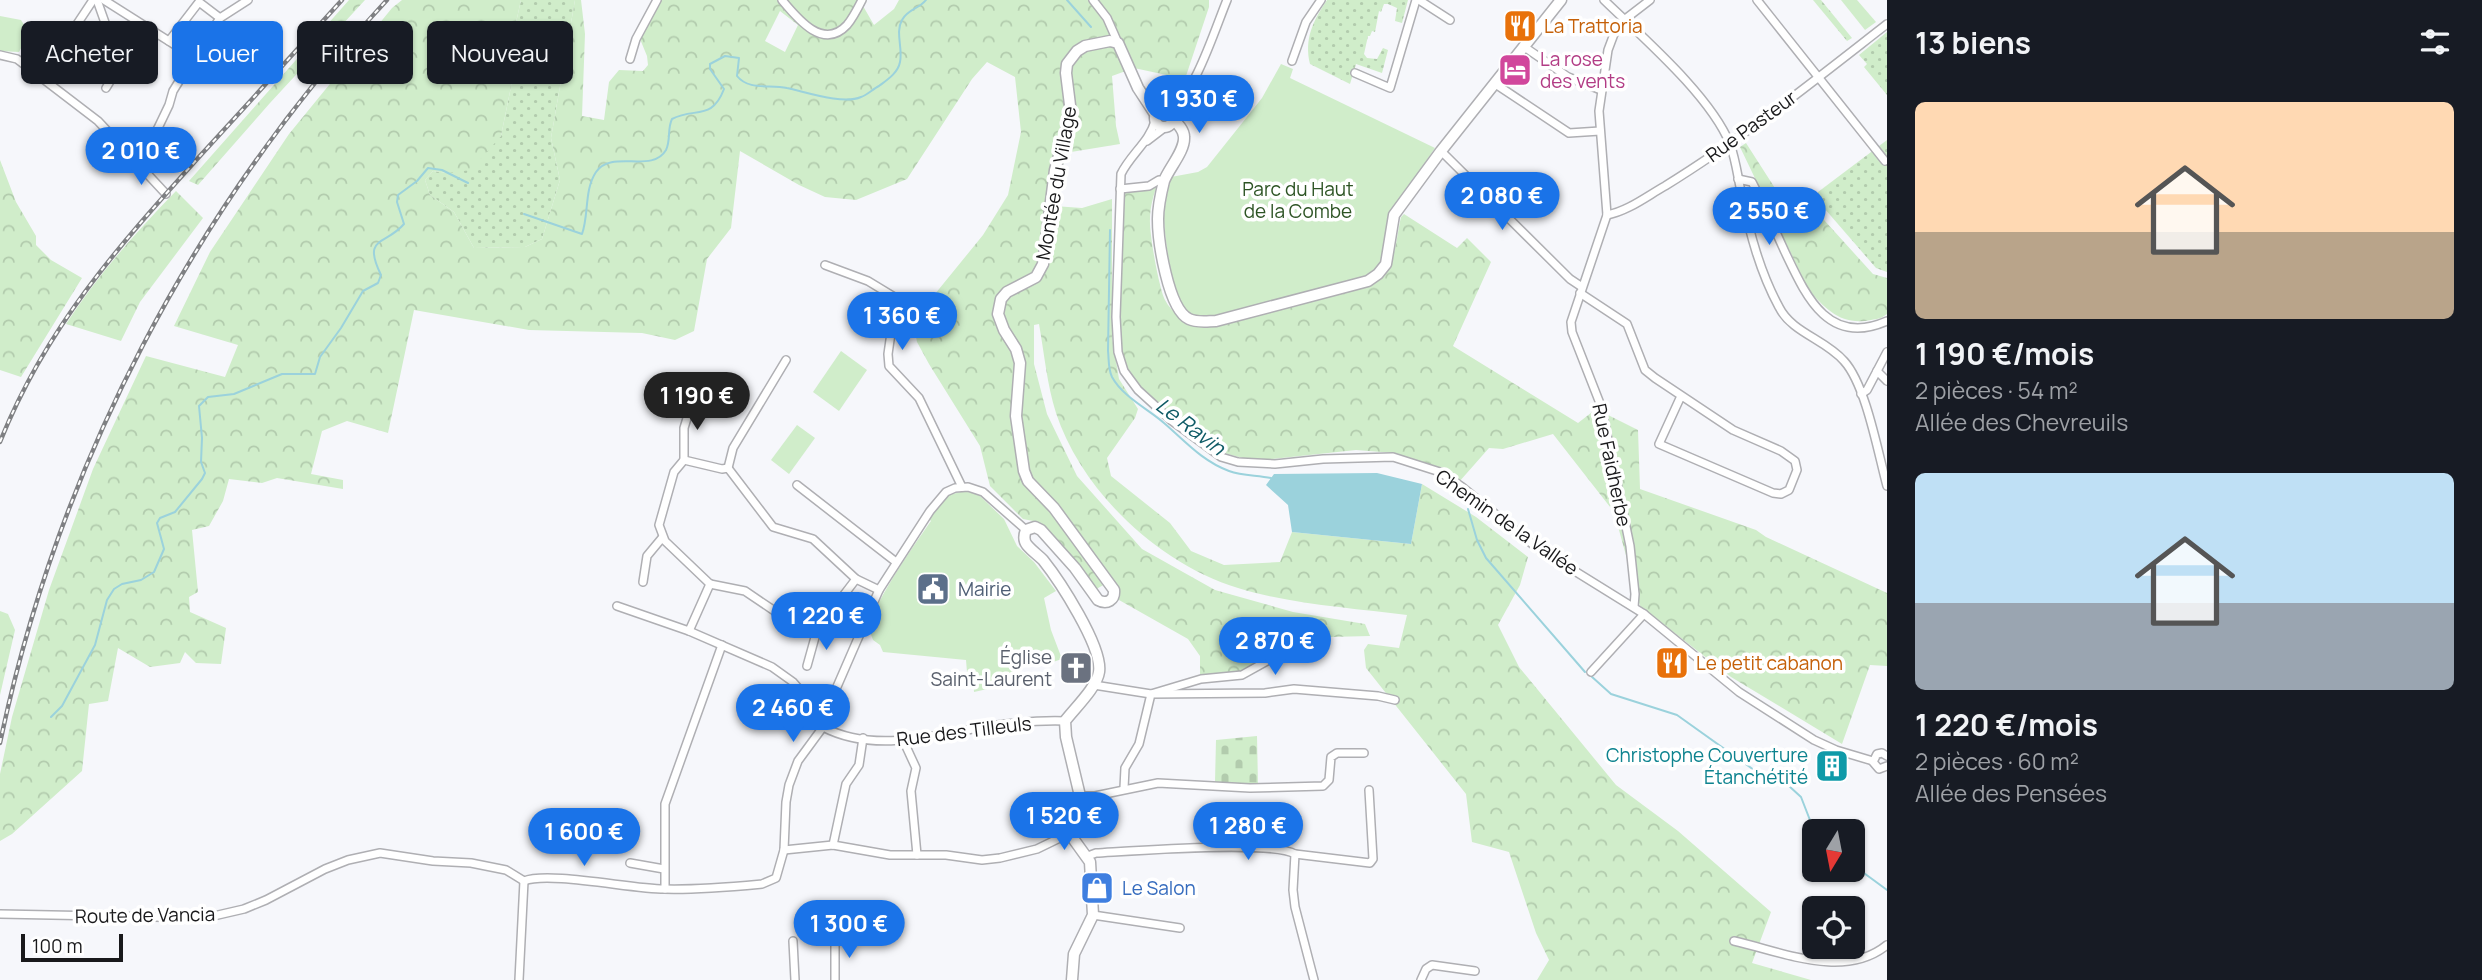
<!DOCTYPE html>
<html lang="fr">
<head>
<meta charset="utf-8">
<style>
  :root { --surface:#171b24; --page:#242831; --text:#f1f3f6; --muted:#9ea1a6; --accent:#1a73e8 }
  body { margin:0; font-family:Manrope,sans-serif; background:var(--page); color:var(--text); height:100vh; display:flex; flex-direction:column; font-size:26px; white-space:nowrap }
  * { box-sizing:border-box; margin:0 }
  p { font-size:23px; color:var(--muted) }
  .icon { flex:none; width:38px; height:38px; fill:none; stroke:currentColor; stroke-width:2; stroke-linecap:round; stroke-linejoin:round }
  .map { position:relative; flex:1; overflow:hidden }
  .sheet { display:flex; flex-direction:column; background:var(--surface); width:595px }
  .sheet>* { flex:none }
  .guide { position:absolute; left:21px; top:21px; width:665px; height:63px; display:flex; gap:14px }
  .needle { width:46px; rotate:190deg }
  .fabs { position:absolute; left:1802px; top:819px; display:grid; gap:14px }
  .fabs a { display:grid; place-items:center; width:63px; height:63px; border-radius:10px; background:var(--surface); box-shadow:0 2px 5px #0004; font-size:35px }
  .scale { position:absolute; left:21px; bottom:18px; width:102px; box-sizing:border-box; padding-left:7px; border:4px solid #19191b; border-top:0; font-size:19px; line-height:24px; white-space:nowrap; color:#19191b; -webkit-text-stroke:5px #fff; paint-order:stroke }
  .price { position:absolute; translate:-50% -60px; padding:0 16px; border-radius:24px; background:var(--accent); color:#fff; font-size:23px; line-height:46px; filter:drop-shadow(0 2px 4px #0008) }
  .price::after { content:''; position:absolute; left:50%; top:42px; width:21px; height:16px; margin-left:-10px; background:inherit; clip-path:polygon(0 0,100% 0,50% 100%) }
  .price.selected { background:#222; color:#fff }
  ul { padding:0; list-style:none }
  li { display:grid; align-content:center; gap:14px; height:371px; padding:0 28px }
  li span { display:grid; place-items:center; height:217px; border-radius:10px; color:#555 }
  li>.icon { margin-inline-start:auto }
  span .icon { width:126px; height:126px; fill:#fffc; stroke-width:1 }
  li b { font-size:30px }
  h2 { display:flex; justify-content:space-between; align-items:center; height:84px; padding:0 28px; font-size:30px }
  .tag { padding:0 24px; border-radius:10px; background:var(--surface); box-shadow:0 2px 5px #0004; font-size:24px; line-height:63px }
  .tag.selected { background:var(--accent); color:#fff }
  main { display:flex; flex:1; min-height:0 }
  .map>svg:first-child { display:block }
</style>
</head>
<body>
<main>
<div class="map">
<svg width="1887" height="980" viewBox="0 0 1887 980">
  <defs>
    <pattern id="grass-dots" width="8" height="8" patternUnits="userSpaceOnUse" patternTransform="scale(1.75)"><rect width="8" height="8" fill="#d0edca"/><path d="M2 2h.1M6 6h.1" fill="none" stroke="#b2cbad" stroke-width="1.8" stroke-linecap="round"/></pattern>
    <pattern id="forest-crowns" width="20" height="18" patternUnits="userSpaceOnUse" patternTransform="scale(1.75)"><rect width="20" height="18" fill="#d0edca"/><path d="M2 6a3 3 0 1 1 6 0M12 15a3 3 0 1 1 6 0" fill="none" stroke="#b2cbad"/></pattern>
    <pattern id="cemetery-stones" width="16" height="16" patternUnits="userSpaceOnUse" patternTransform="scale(1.75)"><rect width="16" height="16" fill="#d0edca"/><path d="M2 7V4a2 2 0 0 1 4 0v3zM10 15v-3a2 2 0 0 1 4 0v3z" fill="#b2cbad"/></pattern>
  </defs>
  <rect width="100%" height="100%" fill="#f6f7fb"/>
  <g fill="url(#grass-dots)">
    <polygon points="521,0 575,0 551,138 560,180 542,239 525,247 474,248 454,212 430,195 425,180 433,171 448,173 501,136 516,62 515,27"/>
    <path d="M1327 0H1408L1402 23 1395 21 1397 8 1388 4H1384L1381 12 1379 11 1375 32 1372 31 1370 36H1368L1364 54 1367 58 1377 59 1383 48 1388 50 1382 73 1356 64 1350 84 1310 64C1304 39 1313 21 1327 0Z"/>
    <polygon points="1813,0 1821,0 1852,38 1847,41"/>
    <polygon points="1887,32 1887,95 1864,67 1867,64 1859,55"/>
    <polygon points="1887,140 1887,272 1876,268 1818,201 1818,192"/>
  </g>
  <g fill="url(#forest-crowns)" fill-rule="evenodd">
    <polygon points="349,0 365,0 270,103 198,185 189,181"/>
    <path d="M402 0H521L515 27 516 62 501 136 471 170 448 173 433 171 425 180 430 195 454 212 474 248 525 247 542 239 560 180 551 138 575 0H581L585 34 582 116 604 120 609 82 619 70 643 71 648 65 647 56 640 39 658 0H867L863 6 874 25 894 9 899 0H1209V7L1185 79 1134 68 1112 76 1116 126 1120 144 1071 152 1061 168 1054 206 1082 208 1112 199V337L1119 379 1138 409 1135 418 1107 458 1111 476 1170 523 1191 551 1224 565 1280 562 1292 532 1411 544 1422 484 1476 517 1528 557 1520 585 1498 625 1519 667 1616 785 1678 831 1771 912 1752 963 1811 980H1537L1549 960 1536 933 1509 852 1472 842 1466 794 1366 668 1364 650 1368 644 1399 648 1407 615C1353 608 1290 604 1238 588 1159 564 1082 492 1056 413 1047 385 1044 352 1039 324L1034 325V364L1047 414 1077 476 1142 549 1215 590 1293 612 1365 624 1370 636 1290 638 1243 671 1200 675V656L1188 639 1119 600V587L1112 580 1093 591 1079 565 1061 544 1033 521 1023 519 990 486 980 446 929 364 917 342 913 321 983 235 1008 195 1021 132 1015 77 987 62 972 79 907 179 856 200 825 197 799 185 740 151 731 228 707 259 694 331 675 340 642 333 529 330 414 310 388 433 347 421 322 431 311 474 343 480V489L277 478 262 483 229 479 223 501 209 526 192 530 198 592 189 597 190 612 226 628 221 664 196 663 185 652 180 663 150 667 118 648 108 701 89 704 82 771 12 834 0 841V774L12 717 49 590 93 469 146 356 225 377 238 345 174 326 210 252 289 134 392 8ZM780 11 798 25 785 52 765 41Z"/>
    <path d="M1746 143 1780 196 1805 199 1873 274 1887 278V314C1882 318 1878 319 1871 320 1842 326 1826 310 1808 289L1740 147Z"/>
    <polygon points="0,160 16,202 36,236 36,245 51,260 82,278 21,377 0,370"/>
    <path d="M1158 182C1154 194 1150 206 1150 219 1149 233 1159 288 1165 300 1172 313 1184 321 1198 326L1369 286C1396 271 1395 244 1401 217L1404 214 1457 248 1467 238 1491 262 1453 346 1578 423 1596 409 1638 430 1640 489 1756 530 1766 537 1887 593V666L1870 665 1842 744 1731 677 1640 606 1614 512 1553 434 1503 449 1489 448 1459 482 1394 453 1356 450 1254 461 1224 453 1160 406 1141 388 1128 370 1119 350 1117 317 1121 193 1150 188Z"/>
    <path d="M176 191 203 218 140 302 121 341 66 324C98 275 135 233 176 191Z"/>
    <polygon points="0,611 8,614 15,630 0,695"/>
  </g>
  <polygon fill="url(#cemetery-stones)" points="1257,736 1258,785 1215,782 1216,740"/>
  <g fill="#d0edca">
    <polygon points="1841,0 1857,0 1876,22 1865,30"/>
    <polygon points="0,16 21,20 29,33 19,52 0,51"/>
    <path d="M1281 64 1293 69 1290 78 1435 148 1391 213 1383 263 1372 274 1350 283 1207 317C1202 317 1195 317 1190 315 1173 307 1164 234 1164 216 1165 203 1168 190 1171 177L1198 172 1207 167 1262 98Z"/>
    <polygon points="841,351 867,370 839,411 813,392"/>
    <polygon points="797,425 815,438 789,474 771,460"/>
    <path d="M964 491 979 495 1004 519 1017 546 1034 562 1056 591 1044 598 1051 630 1062 659 1050 663 1037 657 1020 658 1013 666 1014 683 974 692 973 677H971L970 672H967L966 660 883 652 880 645 873 640C872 637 870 633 870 629 870 607 917 541 931 521L928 518 949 495Z"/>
  </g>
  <polygon fill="#9bd2dc" points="1377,473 1422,484 1411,544 1292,532 1288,505 1266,485 1274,474"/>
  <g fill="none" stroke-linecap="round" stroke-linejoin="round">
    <g stroke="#9bd2dc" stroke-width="2">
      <polyline points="1067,0 1091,27"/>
      <path d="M524 214 582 234C589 215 584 190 596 172 612 149 652 174 666 150 671 140 667 129 672 119 695 107 712 121 724 89L710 69V64L725 56 739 58 737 76C749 91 770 84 787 88 806 92 843 105 861 97 867 95 873 89 879 86 887 80 898 73 900 62 903 48 895 32 902 20 908 9 919 9 926 0"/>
      <path d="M1110 230 1108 351C1109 359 1108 369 1112 377 1123 397 1148 409 1164 423 1185 441 1202 461 1229 471 1243 476 1257 475 1271 478"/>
      <polyline points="1468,509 1477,540 1486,558 1585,672"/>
      <polyline points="1591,676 1611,694 1677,715 1754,770 1789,786 1801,797 1815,833"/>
      <path d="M51 717 62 706 95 645 107 600 114 589 122 584 141 580 154 572 164 549 157 523 160 518 175 512 202 479 205 473 201 462 202 438 199 406 208 397 234 394 282 374H315L320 357 341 328 363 291 378 283 381 275C362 236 385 246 404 224L397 202 398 195 417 181 428 168 442 170 468 183"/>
      <polyline points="1853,865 1887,890"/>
    </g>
    <defs>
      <g id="minor">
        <polyline points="97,0 120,65 106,88"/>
        <polyline points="104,0 194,57"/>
        <path d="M782 0C797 18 823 51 847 25 853 18 858 8 862 0"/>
        <polyline points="1093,0 1107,18 1118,43"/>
        <polyline points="1419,0 1450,20"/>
        <path d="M1604 0C1642 37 1710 95 1730 144 1736 160 1738 179 1742 196 1750 234 1760 272 1779 307 1792 333 1825 339 1844 361 1866 385 1878 453 1887 486"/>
        <polyline points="1757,0 1885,161"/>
        <polyline points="169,41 199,2 220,18"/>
        <polyline points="1523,46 1568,77 1601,90"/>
        <polyline points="0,55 17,59 98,121 166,194"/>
        <polyline points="630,59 636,39 657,0"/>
        <polyline points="1292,61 1306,22 1321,0"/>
        <polyline points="1355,73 1390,88 1416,0"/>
        <polyline points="42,77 93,0"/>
        <polyline points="1494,83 1569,133 1600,131"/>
        <path d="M1170 111C1195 94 1215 29 1227 0"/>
        <path d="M1155 121C1150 141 1130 155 1121 174L1116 317 1118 352 1124 371 1138 390 1172 421 1221 457 1238 462 1275 464 1323 459 1393 457 1440 472 1462 487 1536 547 1644 614 1739 692 1814 740 1836 750 1873 761"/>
        <polyline points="1147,141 1164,128"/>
        <polyline points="1441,151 1570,279 1582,287"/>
        <polyline points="137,161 158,128 169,105 173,91 194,57 220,18 248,0"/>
        <path d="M1738 179 1752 182C1764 205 1774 228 1785 252 1806 296 1828 347 1887 321"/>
        <polyline points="1120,189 1149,186 1159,180 1164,181"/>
        <path d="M1607 215C1628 211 1647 196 1665 186 1743 138 1815 80 1887 24"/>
        <polyline points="825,265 868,281 896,298 888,354 889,366 919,398 962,487"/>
        <polyline points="1580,293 1627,324 1645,370 1655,378 1733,430 1781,451 1795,461 1797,470 1789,490 1781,494 1773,493 1659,444 1681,396"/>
        <polyline points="1877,371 1887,381"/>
        <polyline points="1861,394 1867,390 1887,352"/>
        <polyline points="684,460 684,428 692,402"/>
        <polyline points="728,468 733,448 786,360"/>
        <polyline points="797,485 896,562"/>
        <polyline points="643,582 647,556 662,538"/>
        <polyline points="710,584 665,541 659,525 674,472 684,460 722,469 728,468 773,527 813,539 856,579 879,590"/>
        <polyline points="710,584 745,591 779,614 817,630 856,579"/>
        <polyline points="617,606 689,631 772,667 793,682 815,707 826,712"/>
        <polyline points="1634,607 1635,594 1630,546 1601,406 1572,332 1571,322 1607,215 1599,111 1608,50 1614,34 1624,20 1650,0"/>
        <polyline points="689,631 710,584"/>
        <polyline points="807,666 817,630"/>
        <polyline points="1591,672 1644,614"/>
        <polyline points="1094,685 1151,694 1201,679 1242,675 1283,652"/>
        <path d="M823 727C872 753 932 736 983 727 1010 723 1038 720 1065 721"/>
        <polyline points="904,742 916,768 911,791 917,855"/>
        <polyline points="1887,756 1882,753 1877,754 1873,762 1879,769 1887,766"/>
        <polyline points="1124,788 1125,768 1139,744 1151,694 1265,693 1294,689 1378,696 1395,700"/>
        <polyline points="1080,796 1095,796 1158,783 1250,788 1323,786 1329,780 1331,757 1337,753 1364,753"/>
        <polyline points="833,845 846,784 859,765 863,738"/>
        <polyline points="784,850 833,845 890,855 946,855 982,860 1000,858 1037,849 1070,833"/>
        <polyline points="1295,854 1370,863 1373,859 1369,790"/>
        <path d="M1088 856 1096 853C1132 851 1271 840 1295 854L1293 890 1295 907 1314 980"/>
        <polyline points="630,863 664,869"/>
        <path d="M524 881C548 871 632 889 664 889 697 890 729 887 762 884L776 878 784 850 786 802 789 785 798 761 823 727 826 712 879 590 930 511 946 492 955 488 968 487 983 492 1026 530"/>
        <polyline points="665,889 665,804 722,645"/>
        <polyline points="0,914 205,918 244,909 266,900 325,869 348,860 380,853 433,861 471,863 506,870 524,881"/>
        <polyline points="1093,915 1180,928"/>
        <polyline points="793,941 795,980"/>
        <polyline points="835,941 835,980"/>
        <path d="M1734 941C1783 952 1844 980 1887 945"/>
        <polyline points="519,980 524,881"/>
        <polyline points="1421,980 1426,969 1432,965 1475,971"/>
      </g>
      <g id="major">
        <circle cx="1164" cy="118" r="9"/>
        <path d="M1173 119C1178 124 1184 130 1184 137 1185 151 1169 168 1164 181 1161 193 1158 206 1158 219 1158 241 1168 309 1189 319 1197 323 1208 321 1216 321L1353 285 1368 281 1378 274 1386 264 1394 215 1441 151 1561 0"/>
        <path d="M1072 980 1074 954 1093 915 1090 862 1072 837 1069 827 1080 796 1066 737 1065 721C1075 708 1097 687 1099 672 1103 647 1059 580 1043 560 1038 555 1032 551 1027 545 1023 540 1024 535 1026 530L1035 527 1041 530 1075 568 1098 600C1107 605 1115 600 1114 590L1054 508 1028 481 1024 471 1016 416 1020 363 1016 349 1004 330 998 314 1001 299 1007 292 1036 277 1043 264 1055 170 1071 113 1066 73 1067 64 1077 51 1085 46 1110 41 1118 43 1138 88 1155 114"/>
      </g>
    </defs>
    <use href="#minor" stroke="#afafb3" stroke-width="10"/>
    <use href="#major" stroke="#afafb3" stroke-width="13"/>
    <use href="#minor" stroke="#fff" stroke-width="7"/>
    <use href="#major" stroke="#fff" stroke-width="10"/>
    <defs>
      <g id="rail">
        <path d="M0 442C46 327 117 248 199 157 247 105 294 53 342 0"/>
        <path d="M0 743C58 466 194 207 387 0"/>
      </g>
    </defs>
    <use href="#rail" stroke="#7f8083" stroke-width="4.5"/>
    <use href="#rail" stroke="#fff" stroke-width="2" stroke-dasharray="5" stroke-linecap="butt"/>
  </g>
  <defs>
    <symbol id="restaurant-square" viewBox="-11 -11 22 22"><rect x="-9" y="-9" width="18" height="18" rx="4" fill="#e8710a" stroke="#fff"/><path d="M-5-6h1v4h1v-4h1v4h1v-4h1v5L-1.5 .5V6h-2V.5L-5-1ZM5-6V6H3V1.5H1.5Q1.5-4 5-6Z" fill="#fff"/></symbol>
    <symbol id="hotel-square" viewBox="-11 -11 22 22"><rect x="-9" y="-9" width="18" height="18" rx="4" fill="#d1479c" stroke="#fff"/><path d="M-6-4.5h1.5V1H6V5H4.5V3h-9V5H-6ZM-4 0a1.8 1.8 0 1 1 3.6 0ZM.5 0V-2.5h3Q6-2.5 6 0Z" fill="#fff"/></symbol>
    <symbol id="civic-square" viewBox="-11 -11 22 22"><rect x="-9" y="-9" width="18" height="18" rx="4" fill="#5c6f8a" stroke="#fff"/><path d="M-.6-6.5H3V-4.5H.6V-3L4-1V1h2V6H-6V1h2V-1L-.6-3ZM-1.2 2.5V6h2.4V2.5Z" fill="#fff"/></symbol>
    <symbol id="church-square" viewBox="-11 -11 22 22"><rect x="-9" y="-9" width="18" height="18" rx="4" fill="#6b7280" stroke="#fff"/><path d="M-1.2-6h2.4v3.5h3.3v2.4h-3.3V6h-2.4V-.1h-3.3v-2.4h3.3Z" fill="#fff"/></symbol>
    <symbol id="building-square" viewBox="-11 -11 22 22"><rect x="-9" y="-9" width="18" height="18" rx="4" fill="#0f9aa8" stroke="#fff"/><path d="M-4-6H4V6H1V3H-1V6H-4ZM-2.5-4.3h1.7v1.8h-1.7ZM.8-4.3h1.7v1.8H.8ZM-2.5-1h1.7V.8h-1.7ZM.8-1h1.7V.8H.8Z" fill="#fff"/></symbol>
    <symbol id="shop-square" viewBox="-11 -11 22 22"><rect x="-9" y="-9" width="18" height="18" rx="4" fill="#3f7fe0" stroke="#fff"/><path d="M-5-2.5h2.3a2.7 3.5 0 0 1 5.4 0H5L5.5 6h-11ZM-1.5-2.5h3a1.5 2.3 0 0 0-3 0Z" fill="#fff"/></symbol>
  </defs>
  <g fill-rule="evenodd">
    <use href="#restaurant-square" x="1501" y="7" width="38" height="38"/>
    <use href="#hotel-square" x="1496" y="51" width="38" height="38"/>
    <use href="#civic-square" x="914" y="570" width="38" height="38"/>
    <use href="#restaurant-square" x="1653" y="644" width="38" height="38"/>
    <use href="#church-square" x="1057" y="649" width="38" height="38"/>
    <use href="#building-square" x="1813" y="747" width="38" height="38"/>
    <use href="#shop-square" x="1078" y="869" width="38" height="38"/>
  </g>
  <g text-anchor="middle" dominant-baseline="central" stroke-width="7" stroke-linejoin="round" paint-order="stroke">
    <g font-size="19" fill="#c56008" stroke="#fff" text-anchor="start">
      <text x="1544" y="26">La Trattoria</text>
      <text x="1696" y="663">Le petit cabanon</text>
    </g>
    <g font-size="19" fill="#b23c85" stroke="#fff" text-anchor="start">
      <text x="1540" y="59">La rose<tspan x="1540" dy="22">des vents</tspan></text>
    </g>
    <g font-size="19" fill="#19191b" stroke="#fff">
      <text transform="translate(1751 126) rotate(-36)">Rue Pasteur</text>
      <text transform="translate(1056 183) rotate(-80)">Montée du Village</text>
      <text transform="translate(1612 465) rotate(78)">Rue Faidherbe</text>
      <text transform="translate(1507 522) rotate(35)">Chemin de la Vallée</text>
      <text transform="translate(964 731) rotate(-7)">Rue des Tilleuls</text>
      <text transform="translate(145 915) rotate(-1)">Route de Vancia</text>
    </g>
    <g font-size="19" fill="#2d5424" stroke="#fff">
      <text x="1298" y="189">Parc du Haut<tspan x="1298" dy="22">de la Combe</tspan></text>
    </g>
    <g font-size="19" fill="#4e5e75" stroke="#fff" text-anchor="start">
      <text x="958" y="589">Mairie</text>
    </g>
    <g font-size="19" fill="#5b616d" stroke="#fff" text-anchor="end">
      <text x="1052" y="657">Église<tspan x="1052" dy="22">Saint-Laurent</tspan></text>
    </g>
    <g font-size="19" fill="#0d838f" stroke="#fff" text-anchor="end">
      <text x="1808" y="755">Christophe Couverture<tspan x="1808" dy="22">Étanchétité</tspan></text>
    </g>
    <g font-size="19" fill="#366cbe" stroke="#fff" text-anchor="start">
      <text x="1122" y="888">Le Salon</text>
    </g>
    <g font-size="21" font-style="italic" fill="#0f5b66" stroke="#fff">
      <text transform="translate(1191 426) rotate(37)">Le Ravin</text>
    </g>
  </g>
</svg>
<div class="fabs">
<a><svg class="needle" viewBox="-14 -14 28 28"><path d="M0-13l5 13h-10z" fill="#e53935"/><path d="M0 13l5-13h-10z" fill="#9ea1a6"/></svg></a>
<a><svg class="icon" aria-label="locate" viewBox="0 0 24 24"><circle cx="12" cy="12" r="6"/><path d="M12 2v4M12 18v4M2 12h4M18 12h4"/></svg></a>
</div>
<div class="scale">100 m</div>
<b class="price" style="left:1199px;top:135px">1 930 €</b>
<b class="price" style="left:141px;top:187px">2 010 €</b>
<b class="price" style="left:1502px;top:232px">2 080 €</b>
<b class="price" style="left:1769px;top:247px">2 550 €</b>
<b class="price" style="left:902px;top:352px">1 360 €</b>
<b class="price selected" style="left:697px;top:432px">1 190 €</b>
<b class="price" style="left:826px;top:652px">1 220 €</b>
<b class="price" style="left:1275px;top:677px">2 870 €</b>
<b class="price" style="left:793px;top:744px">2 460 €</b>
<b class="price" style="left:1064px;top:852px">1 520 €</b>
<b class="price" style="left:1248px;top:862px">1 280 €</b>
<b class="price" style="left:584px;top:868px">1 600 €</b>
<b class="price" style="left:849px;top:960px">1 300 €</b>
<div class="guide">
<a class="tag">Acheter</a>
<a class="tag selected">Louer</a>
<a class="tag">Filtres</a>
<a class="tag">Nouveau</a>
</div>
</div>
<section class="sheet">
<h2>13 biens<svg class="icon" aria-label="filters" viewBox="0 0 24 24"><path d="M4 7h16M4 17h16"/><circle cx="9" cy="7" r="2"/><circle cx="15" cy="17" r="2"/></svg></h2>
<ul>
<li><span style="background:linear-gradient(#ffd9b3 60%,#b9a48a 0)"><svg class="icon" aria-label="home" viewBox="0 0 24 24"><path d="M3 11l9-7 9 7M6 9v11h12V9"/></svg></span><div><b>1 190 €/mois</b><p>2 pièces · 54 m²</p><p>Allée des Chevreuils</p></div></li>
<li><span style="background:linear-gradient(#bfe0f5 60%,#9aa5b1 0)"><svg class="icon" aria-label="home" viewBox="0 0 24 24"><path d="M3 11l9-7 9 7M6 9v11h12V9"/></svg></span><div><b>1 220 €/mois</b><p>2 pièces · 60 m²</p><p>Allée des Pensées</p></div></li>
</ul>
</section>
</main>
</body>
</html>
